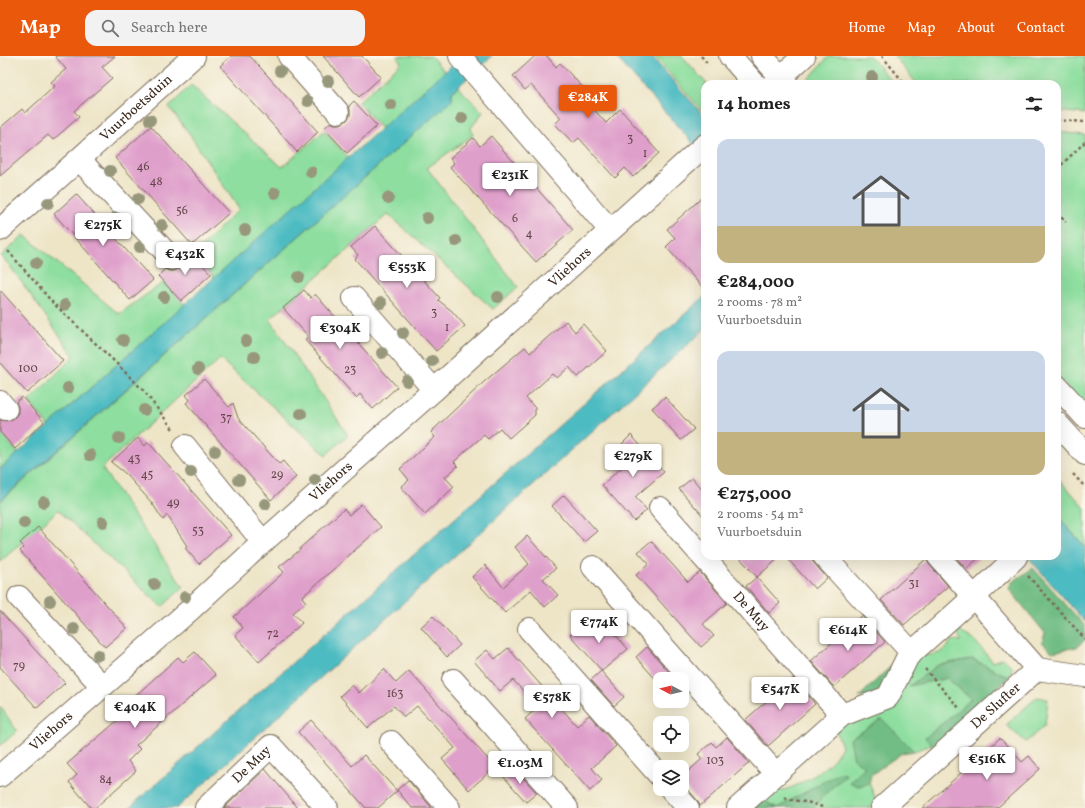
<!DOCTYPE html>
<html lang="en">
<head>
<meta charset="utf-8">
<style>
  :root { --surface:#fff; --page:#f2f2f2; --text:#222; --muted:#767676; --accent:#ea580c }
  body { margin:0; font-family:Vollkorn,serif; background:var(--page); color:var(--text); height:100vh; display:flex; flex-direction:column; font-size:15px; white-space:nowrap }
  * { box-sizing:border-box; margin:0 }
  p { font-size:13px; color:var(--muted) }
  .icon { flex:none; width:22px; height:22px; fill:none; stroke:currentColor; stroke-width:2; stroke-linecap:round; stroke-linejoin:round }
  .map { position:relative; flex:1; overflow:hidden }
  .sheet { position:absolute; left:701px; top:24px; width:360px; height:480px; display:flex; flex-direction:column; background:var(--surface); border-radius:12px; box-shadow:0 4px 16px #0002 }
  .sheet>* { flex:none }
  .needle { width:26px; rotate:277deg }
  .tools { position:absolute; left:653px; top:616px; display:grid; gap:8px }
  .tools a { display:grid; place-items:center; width:36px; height:36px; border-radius:8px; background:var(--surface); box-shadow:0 4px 16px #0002; font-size:20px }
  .price { position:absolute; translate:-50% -34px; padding:0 9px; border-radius:4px; background:#fff; color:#222; font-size:13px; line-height:26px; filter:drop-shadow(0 1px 2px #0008) }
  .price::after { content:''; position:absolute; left:50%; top:24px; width:12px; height:9px; margin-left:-6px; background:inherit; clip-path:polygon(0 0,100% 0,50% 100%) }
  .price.selected { background:var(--accent); color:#fff }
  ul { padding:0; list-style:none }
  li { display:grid; align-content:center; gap:8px; height:212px; padding:0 16px }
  li span { display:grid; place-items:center; height:124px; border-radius:12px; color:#555 }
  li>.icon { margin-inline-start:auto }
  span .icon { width:72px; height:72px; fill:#fffc; stroke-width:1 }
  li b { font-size:17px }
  h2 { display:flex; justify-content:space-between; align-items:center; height:48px; padding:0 16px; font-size:17px }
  header { display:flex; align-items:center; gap:24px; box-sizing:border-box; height:56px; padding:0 20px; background:var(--accent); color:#fff }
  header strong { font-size:19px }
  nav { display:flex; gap:22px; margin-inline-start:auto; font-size:14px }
  .search { width:280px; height:36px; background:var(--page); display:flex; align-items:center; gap:10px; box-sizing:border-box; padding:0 14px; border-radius:12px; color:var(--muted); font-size:15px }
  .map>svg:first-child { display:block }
</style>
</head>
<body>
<header>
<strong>Map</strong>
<div class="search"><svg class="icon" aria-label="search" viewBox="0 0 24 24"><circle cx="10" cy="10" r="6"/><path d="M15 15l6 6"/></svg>Search here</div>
<nav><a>Home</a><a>Map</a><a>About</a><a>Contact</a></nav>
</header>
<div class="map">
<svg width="1085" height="752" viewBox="0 0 1085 752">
  <rect width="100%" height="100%" fill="#fbf7ec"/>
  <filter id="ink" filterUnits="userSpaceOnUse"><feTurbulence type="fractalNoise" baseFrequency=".025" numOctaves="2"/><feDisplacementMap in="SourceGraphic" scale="8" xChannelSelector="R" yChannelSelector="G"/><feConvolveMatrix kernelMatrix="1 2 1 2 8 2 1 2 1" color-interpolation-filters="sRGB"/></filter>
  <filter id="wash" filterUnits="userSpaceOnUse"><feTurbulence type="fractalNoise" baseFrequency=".012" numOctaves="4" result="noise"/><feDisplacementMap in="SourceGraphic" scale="16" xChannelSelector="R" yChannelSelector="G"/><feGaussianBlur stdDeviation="0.9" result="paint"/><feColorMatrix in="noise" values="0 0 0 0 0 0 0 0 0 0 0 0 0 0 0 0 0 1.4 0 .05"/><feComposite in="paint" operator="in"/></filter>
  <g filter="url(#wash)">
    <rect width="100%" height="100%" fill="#eee5c7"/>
    <g fill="#8dde9f" stroke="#64845e">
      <polygon points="397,0 431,0 445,16 381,73 358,46 401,7"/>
      <polygon points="654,0 682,0 707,28 705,28 705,58"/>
      <polygon points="829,0 870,0 894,28 806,28 805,27"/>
      <polygon points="894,0 1085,0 1085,58 1057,55 1057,28 917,28"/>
      <polygon points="191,29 282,111 324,75 349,102 214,222 195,197 239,153 188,76 169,51"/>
      <polygon points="458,31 483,56 471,72 473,79 427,112 518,231 493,253 388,158 270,263 348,379 326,399 220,303 102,412 183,531 162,551 58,454 0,506 0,446 452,44 452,36"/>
      <polygon points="1057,76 1085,79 1085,352 1057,320"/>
      <polygon points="24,179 119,258 164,226 186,250 114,311 48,370 29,345 74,300 10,210 1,200"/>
      <polygon points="0,376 18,397 0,413"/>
      <polygon points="1057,421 1085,452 1085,491 1057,459"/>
      <path d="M956 572 975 585 993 606 1002 602 1013 611 1009 621 972 603 938 609 934 625 947 622 971 643 926 682 932 689 914 695 882 663 858 730 869 727 877 746 869 752H813L829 734 847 718 777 752 761 743 770 735C790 737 817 719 831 706 835 702 839 696 842 691L836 674 919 600C936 598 942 600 952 584L961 585Z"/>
      <polygon points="1037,641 1048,643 1045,669 1026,686 1006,669"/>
      <polygon points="0,650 17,675 0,690"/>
    </g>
    <g fill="#72bd86" stroke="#567452">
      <polygon points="1033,512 1085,570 1085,584 1077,591 1052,596 1042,586 1045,577 1009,533 1011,527"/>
      <polygon points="972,603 1009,621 940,686 932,689 925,682 971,643 947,622 909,630 938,609"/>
      <polygon points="895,606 881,639 859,641"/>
      <polygon points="882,663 914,695 902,697 882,711 871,719 869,727 858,730 849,726 865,711 854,703 850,683"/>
      <polygon points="839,717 847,718 829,734 813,752 753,752 761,743 777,752"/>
    </g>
    <g fill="#4dbcc2" stroke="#447370">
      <polygon points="462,0 492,0 452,36 452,44 0,445 0,413"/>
      <polygon points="615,0 651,0 705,61 705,101"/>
      <polygon points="705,240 705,273 177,752 129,752"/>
      <polygon points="1057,460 1085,491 1085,566 1027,500 1057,500"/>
    </g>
    <g id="blocks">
      <g fill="#df9fcb">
        <polygon points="55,0 115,0 102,11 112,22 74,55 79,61 53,84 48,79 0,120 0,72 22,53 25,57 55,30 51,26 66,13"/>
        <polygon points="231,0 250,0 318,76 297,96 220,10"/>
        <polygon points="323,0 362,0 381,21 359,41"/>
        <polygon points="535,0 547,0 556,11 560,7 587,36 582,40 606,67 620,53 659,97 633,121 625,112 615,122 579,82 573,87 555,68 561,62 531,29 525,34 513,20"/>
        <polygon points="354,45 377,70 347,97 324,72 331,66 334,68 340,68 346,65 350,60 350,54 349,50"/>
        <polygon points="151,70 229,157 192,189 115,102"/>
        <polygon points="491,80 573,174 536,206 450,111 454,107 450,102 473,82 480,90"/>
        <polygon points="76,138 153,224 130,244 54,158"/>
        <polygon points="705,139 705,234 666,191 675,182 667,173"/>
        <polygon points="375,170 440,242 438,244 452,255 465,270 436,295 355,203 358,199 351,191"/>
        <polygon points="188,193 211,218 181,245 158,220 165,213 169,215 174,215 180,212 184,206 183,198"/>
        <polygon points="0,234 63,305 27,337 0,307"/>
        <polygon points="304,234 311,242 315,238 397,331 373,353 360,338 356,342 343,327 305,284 308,280 283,252"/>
        <polygon points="566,265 575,276 583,268 607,295 578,321 569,311 557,322 552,318 526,342 535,352 535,359 509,382 500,372 488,383 484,379 469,392 454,406 458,410 445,421 454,431 425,458 401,431 409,424 400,413 435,381 431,376 485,325 525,291 530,297"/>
        <polygon points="204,323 229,351 233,347 238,362 279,408 283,405 296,421 271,444 186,347 190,344 186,339"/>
        <polygon points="22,341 44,366 15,393 0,376 0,364 8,365 14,362 18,357 18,351 16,346"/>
        <polygon points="665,341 694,373 681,384 652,352"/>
        <polygon points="631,379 664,416 635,441 647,454 634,465 602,429 630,404 619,391"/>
        <polygon points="138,382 145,390 148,386 231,479 199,508 185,492 187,490 167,459 163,464 152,447 126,418 111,406"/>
        <polygon points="692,422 705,437 705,462 679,433"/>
        <polygon points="564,439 597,475 584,486 552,450"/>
        <polygon points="361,448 381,471 302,541 306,546 293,557 302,567 259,606 235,579 243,572 234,561 284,516 279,511 300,494 300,492 344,453 349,459"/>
        <polygon points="38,471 127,572 105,591 20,495 24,491 20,487"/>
        <polygon points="527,480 556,512 543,523 558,539 545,551 531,534 505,557 472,521 485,509 503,531 529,508 515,491"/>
        <polygon points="651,485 688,526 700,516 727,547 703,568 714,580 701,591 636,519 649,508 638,496"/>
        <polygon points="738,500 781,500 757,521"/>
        <polygon points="785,500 808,500 827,522 815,533"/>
        <polygon points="955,500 981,500 966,513"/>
        <polygon points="926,503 929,508 948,530 904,569 881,544"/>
        <polygon points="757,521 780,547 769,557 746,530"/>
        <polygon points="0,555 65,627 37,652 0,611"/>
        <polygon points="433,560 460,589 447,601 421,571"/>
        <polygon points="862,560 885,586 834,631 811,605"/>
        <polygon points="600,562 628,593 602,615 570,579 583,567 588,573"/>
        <polygon points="647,591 670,617 664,623 660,623 659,627 636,601"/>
        <polygon points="508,592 577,670 589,659 616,690 592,712 602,724 590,735 525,663 538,651 513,624 500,635 474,605 487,594 495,603"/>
        <polygon points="195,596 216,619 136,689 140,693 128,705 136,715 95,752 91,752 69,726 77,719 67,708 118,664 112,658 134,641 178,601 183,606"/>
        <polygon points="384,613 396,627 409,615 495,711 469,734 442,703 455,692 417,650 404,661 394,650 368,672 340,640 352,629 359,637"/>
        <polygon points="601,615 624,641 614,650 591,624"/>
        <polygon points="793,622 815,648 768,690 745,664 769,643 764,637 779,627 783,631"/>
        <polygon points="311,664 352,710 364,699 397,735 378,752 366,752 298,676"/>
        <polygon points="727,681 749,707 700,750 697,744 682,727 682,721 702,703 698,698 712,686 716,691"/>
        <polygon points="1000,682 1022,706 1029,700 1040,713 997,752 922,752"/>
        <polygon points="513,711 537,737 526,746 503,720"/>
        <polygon points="265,713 298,752 224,752"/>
        <polygon points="408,724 432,752 412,752 397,734"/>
      </g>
    </g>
  </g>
  <g filter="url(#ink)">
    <use href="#blocks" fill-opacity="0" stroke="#7a6b59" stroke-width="1"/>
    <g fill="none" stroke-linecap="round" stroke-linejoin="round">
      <defs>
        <g id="minor">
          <polyline points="289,0 338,56"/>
          <polyline points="460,0 610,174"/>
          <polyline points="730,0 755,28"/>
          <polyline points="762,0 787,28"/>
          <polyline points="773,28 804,0"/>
          <polyline points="80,104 172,203"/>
          <path id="s1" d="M0 174 194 0"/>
          <polyline points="354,242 434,334"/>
          <polyline points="1057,330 1085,361"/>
          <polyline points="0,346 6,353"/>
          <polyline points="1057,367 1085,398"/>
          <polyline points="185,390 263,486"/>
          <path id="s2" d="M660 452 842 659"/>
          <polyline points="824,500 912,597"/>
          <polyline points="938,500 1037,613"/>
          <polyline points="593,511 776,718"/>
          <polyline points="19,541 102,630"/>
          <polyline points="529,573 660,720"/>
          <polyline points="453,624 567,752"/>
          <polyline points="391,686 449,752"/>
          <path id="s3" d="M0 720 191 553 263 486 434 334 705 89"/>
          <polyline points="671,733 688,752"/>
          <path id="s4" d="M206 752 271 690 327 752"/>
          <polyline points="738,752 842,659 888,641 908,600 974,541 1016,501"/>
          <path id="s5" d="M882 752 1037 613 1085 620"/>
        </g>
      </defs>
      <use href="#minor" stroke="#7a6b59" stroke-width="24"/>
      <g stroke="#7a6b59" stroke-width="2.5" stroke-dasharray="3 3" stroke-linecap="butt">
        <polyline points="701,0 709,9"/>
        <polyline points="882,0 905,28"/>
        <polyline points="1057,64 1085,66"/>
        <polyline points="1057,113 1085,86"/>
        <polyline points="1057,157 1066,166"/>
        <polyline points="8,195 53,247 113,304 143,334 173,373"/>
        <polyline points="1073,418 1085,431"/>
        <polyline points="1028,520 1085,583"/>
        <polyline points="925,613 960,653"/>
        <polyline points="785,741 787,743 811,747 825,752"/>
      </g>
      <use href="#minor" stroke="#fff" stroke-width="22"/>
    </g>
    <g fill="#97977c">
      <circle cx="280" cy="15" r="6"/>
      <circle cx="872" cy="21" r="6"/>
      <circle cx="328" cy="25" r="6"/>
      <circle cx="308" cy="45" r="6"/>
      <circle cx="391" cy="49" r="6"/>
      <circle cx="462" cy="62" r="6"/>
      <circle cx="150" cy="64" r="6"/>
      <circle cx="110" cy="115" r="6"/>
      <circle cx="311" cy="116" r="6"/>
      <circle cx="275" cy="137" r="6"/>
      <circle cx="388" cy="142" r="6"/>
      <circle cx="138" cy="143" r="6"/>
      <circle cx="48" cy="147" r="6"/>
      <circle cx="116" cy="162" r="6"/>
      <circle cx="427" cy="162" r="6"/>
      <circle cx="162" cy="169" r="6"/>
      <circle cx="245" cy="174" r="6"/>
      <circle cx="456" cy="185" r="6"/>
      <circle cx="140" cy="191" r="6"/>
      <circle cx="36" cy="207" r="6"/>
      <circle cx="299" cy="221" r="6"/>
      <circle cx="164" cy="241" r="6"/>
      <circle cx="498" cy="241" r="6"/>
      <circle cx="381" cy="247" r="6"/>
      <circle cx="65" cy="249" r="6"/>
      <circle cx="357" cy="269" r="6"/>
      <circle cx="403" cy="277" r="6"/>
      <circle cx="123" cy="284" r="6"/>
      <circle cx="246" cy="285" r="6"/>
      <circle cx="382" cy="297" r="6"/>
      <circle cx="254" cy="301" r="6"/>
      <circle cx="432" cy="305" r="6"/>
      <circle cx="198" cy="313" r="6"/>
      <circle cx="407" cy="325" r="6"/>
      <circle cx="68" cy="332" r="6"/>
      <circle cx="144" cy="354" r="6"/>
      <circle cx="301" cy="358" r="6"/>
      <circle cx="119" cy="382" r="6"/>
      <circle cx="215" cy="395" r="6"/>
      <circle cx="90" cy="399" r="6"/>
      <circle cx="191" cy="416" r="6"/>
      <circle cx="239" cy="424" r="6"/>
      <circle cx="315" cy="424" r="6"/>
      <circle cx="44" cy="446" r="6"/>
      <circle cx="265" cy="448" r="6"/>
      <circle cx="103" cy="466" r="6"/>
      <circle cx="24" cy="467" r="6"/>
      <circle cx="154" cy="528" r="6"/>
      <circle cx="185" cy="541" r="6"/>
      <circle cx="50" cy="545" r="6"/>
      <circle cx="74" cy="573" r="6"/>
      <circle cx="98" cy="599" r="6"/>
    </g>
  </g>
  <g text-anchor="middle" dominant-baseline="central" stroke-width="3.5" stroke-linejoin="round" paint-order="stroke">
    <g font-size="12" fill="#644749">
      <text x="630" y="83">3</text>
      <text x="645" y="98">1</text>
      <text x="143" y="111">46</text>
      <text x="156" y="126">48</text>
      <text x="182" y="155">56</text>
      <text x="515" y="163">6</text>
      <text x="529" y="178">4</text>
      <text x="434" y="257">3</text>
      <text x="447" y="272">1</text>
      <text x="28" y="313">100</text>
      <text x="350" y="314">23</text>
      <text x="226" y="362">37</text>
      <text x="134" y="403">43</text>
      <text x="147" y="419">45</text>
      <text x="277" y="419">29</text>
      <text x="173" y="447">49</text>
      <text x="198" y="475">53</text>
      <text x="914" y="528">31</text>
      <text x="273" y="578">72</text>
      <text x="19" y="610">79</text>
      <text x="395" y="638">163</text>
      <text x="715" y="705">103</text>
      <text x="106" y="724">84</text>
    </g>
    <g font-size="14" fill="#3b2a1e" stroke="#fbf7ec">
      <text stroke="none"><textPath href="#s1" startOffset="183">Vuurboetsduin</textPath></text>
      <text stroke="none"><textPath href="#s3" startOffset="764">Vliehors</textPath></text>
      <text stroke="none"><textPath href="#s3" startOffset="443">Vliehors</textPath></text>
      <text stroke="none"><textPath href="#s2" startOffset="138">De Muy</textPath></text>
      <text stroke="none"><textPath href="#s5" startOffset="153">De Slufter</textPath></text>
      <text stroke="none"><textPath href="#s3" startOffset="68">Vliehors</textPath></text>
      <text stroke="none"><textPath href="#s4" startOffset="63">De Muy</textPath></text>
    </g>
  </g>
</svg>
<div class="tools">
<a><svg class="needle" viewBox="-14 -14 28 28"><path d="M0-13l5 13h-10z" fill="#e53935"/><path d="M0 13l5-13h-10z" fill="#767676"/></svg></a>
<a><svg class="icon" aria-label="locate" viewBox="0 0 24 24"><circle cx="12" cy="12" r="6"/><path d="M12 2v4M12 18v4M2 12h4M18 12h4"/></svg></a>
<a><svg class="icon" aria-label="layers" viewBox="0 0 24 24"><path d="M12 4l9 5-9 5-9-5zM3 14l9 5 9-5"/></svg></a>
</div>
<b class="price selected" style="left:588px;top:63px">€284K</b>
<b class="price" style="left:510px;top:141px">€231K</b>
<b class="price" style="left:103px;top:191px">€275K</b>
<b class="price" style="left:185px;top:220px">€432K</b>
<b class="price" style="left:407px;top:233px">€553K</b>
<b class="price" style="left:340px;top:294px">€304K</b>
<b class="price" style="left:633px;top:422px">€279K</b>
<b class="price" style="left:599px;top:588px">€774K</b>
<b class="price" style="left:848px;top:596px">€614K</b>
<b class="price" style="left:780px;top:655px">€547K</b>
<b class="price" style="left:552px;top:663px">€578K</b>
<b class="price" style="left:135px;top:673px">€404K</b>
<b class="price" style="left:987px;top:725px">€516K</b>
<b class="price" style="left:520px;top:729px">€1.03M</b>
<section class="sheet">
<h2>14 homes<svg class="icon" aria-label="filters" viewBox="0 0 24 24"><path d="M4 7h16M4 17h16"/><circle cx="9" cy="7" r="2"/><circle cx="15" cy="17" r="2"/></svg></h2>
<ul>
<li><span style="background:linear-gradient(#c9d6e8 70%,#c2b280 0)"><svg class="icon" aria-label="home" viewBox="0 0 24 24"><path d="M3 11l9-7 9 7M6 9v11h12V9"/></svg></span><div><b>€284,000</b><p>2 rooms · 78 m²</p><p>Vuurboetsduin</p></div></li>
<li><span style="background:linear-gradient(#c9d6e8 65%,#c2b280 0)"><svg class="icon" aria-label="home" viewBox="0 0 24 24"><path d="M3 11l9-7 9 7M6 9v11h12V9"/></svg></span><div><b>€275,000</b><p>2 rooms · 54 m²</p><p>Vuurboetsduin</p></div></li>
</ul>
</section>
</div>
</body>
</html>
